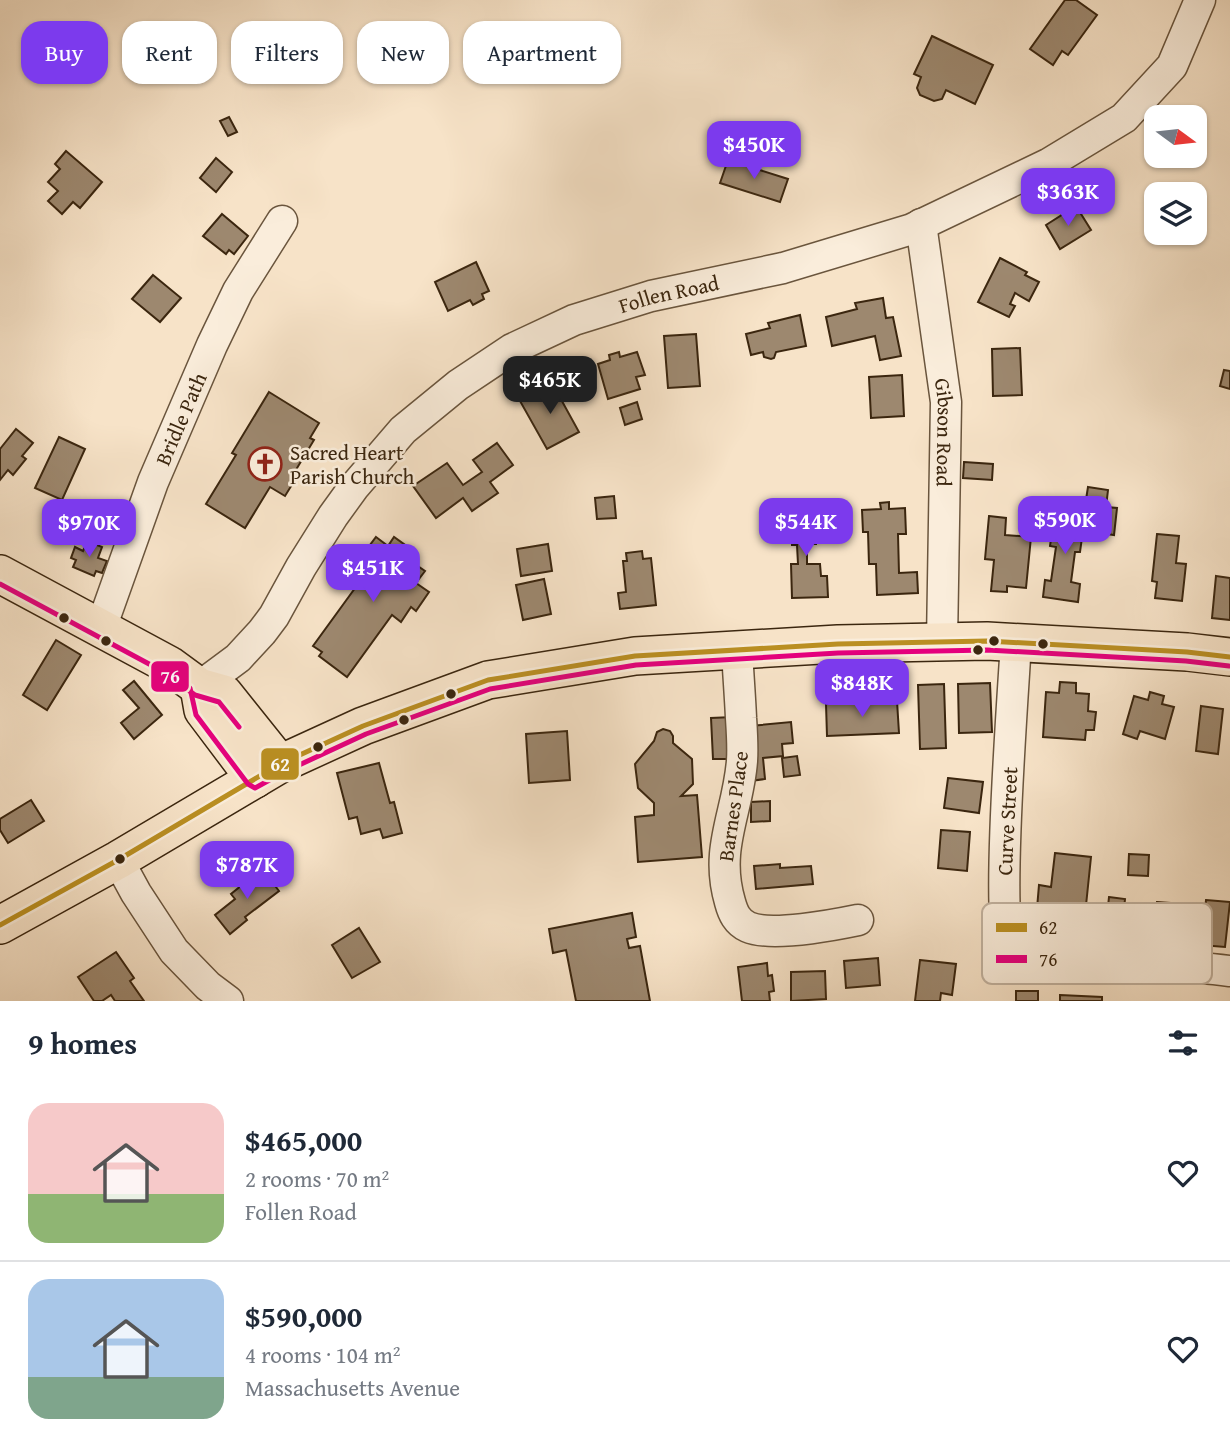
<!DOCTYPE html>
<html lang="en">
<head>
<meta charset="utf-8">
<style>
  :root { --surface:#fff; --page:#f6f6f7; --text:#1f2937; --muted:#747a83; --line:#e0e1e3; --accent:#7c3aed }
  body { margin:0; font-family:"Gentium Book Plus",serif; background:var(--page); color:var(--text); height:100vh; display:flex; flex-direction:column; font-size:26px; white-space:nowrap }
  * { box-sizing:border-box; margin:0 }
  p { font-size:23px; color:var(--muted) }
  .icon { flex:none; width:38px; height:38px; fill:none; stroke:currentColor; stroke-width:2; stroke-linecap:round; stroke-linejoin:round }
  .map { position:relative; height:1001px; overflow:hidden }
  .side { display:flex; flex-direction:column; background:var(--surface); flex:1 }
  .side>* { flex:none }
  .top-card { position:absolute; left:21px; top:21px; width:700px; height:63px; display:flex; gap:14px }
  .needle { width:46px; rotate:105deg }
  .buttons { position:absolute; left:1144px; top:105px; display:grid; gap:14px }
  .buttons a { display:grid; place-items:center; width:63px; height:63px; border-radius:14px; background:var(--surface); box-shadow:0 2px 5px #0004; font-size:35px }
  .price { position:absolute; translate:-50% -60px; padding:0 16px; border-radius:14px; background:var(--accent); color:#fff; font-size:23px; line-height:46px; filter:drop-shadow(0 2px 4px #0008) }
  .price::after { content:''; position:absolute; left:50%; top:42px; width:21px; height:16px; margin-left:-10px; background:inherit; clip-path:polygon(0 0,100% 0,50% 100%) }
  .price.current { background:#222; color:#fff }
  ul { padding:0; list-style:none }
  li { display:flex; align-items:center; gap:21px; height:175px; padding:0 28px }
  li+li { border-top:2px solid var(--line) }
  li span { display:grid; place-items:center; flex:none; width:196px; height:140px; border-radius:21px; color:#555 }
  li>.icon { margin-inline-start:auto }
  span .icon { width:84px; height:84px; fill:#fffc; stroke-width:1 }
  li b { font-size:30px }
  h2 { display:flex; justify-content:space-between; align-items:center; height:84px; padding:0 28px; font-size:30px }
  .chip { padding:0 24px; border-radius:21px; background:var(--surface); box-shadow:0 2px 5px #0004; font-size:24px; line-height:63px }
  .chip.current { background:var(--accent); color:#fff }
  .map>svg:first-child { display:block }
</style>
</head>
<body>
<div class="map">
<svg width="1230" height="1001" viewBox="0 0 1230 1001">
  <rect width="100%" height="100%" fill="#f7e3c8"/>
  <filter id="stains"><feTurbulence type="fractalNoise" baseFrequency=".00286" numOctaves="4"/><feColorMatrix values="0 0 0 0 .2 0 0 0 0 .09 0 0 0 0 .02 0 0 0 .5 -.17"/></filter>
  <radialGradient id="worn" r=".72"><stop offset=".6" stop-color="#630" stop-opacity="0"/><stop offset="1" stop-color="#630" stop-opacity=".3"/></radialGradient>
  <g fill="#9d886f" stroke="#3b260f" stroke-width="2">
    <polygon points="1065,0 1076,0 1097,15 1068,55 1062,51 1053,65 1030,49"/>
    <polygon points="932,36 993,65 975,104 946,90 942,99 934,101 920,95 917,88 921,77 914,74"/>
    <polygon points="229,117 237,132 228,136 220,121"/>
    <polygon points="66,151 102,182 80,208 73,202 62,214 48,201 58,191 48,182 60,169 55,164"/>
    <polygon points="216,158 232,172 216,192 200,178"/>
    <polygon points="728,160 788,179 780,202 720,183"/>
    <polygon points="1076,206 1091,230 1060,249 1046,225"/>
    <polygon points="222,214 248,236 234,254 229,250 226,254 203,236"/>
    <polygon points="1000,258 1027,272 1025,275 1039,282 1029,301 1015,293 1010,304 1015,306 1009,317 978,302"/>
    <polygon points="476,262 489,291 482,294 484,299 473,305 470,300 448,311 435,282"/>
    <polygon points="153,275 181,298 160,322 132,299"/>
    <polygon points="883,298 886,318 893,317 901,356 880,360 875,336 832,346 826,317 857,309 855,303"/>
    <polygon points="800,315 806,346 776,352 774,358 771,359 764,357 763,352 751,355 746,334 770,328 768,323"/>
    <polygon points="696,334 700,386 668,388 664,336"/>
    <polygon points="1020,348 1022,395 993,396 992,349"/>
    <polygon points="619,352 620,357 637,352 645,375 636,377 640,389 608,399 598,364 610,360 609,355"/>
    <polygon points="1224,370 1230,371 1230,389 1220,386"/>
    <polygon points="902,375 904,416 871,418 869,377"/>
    <polygon points="552,383 579,432 547,449 520,401"/>
    <polygon points="269,392 319,423 310,438 314,440 294,473 298,475 285,496 270,487 245,528 206,504 236,455 232,453"/>
    <polygon points="637,402 642,419 625,425 620,408"/>
    <polygon points="16,429 33,443 22,456 26,459 13,475 8,470 0,480 0,449"/>
    <polygon points="59,437 85,449 62,500 35,488"/>
    <polygon points="497,443 513,465 490,482 498,493 472,511 463,498 436,518 413,486 447,463 463,485 482,472 473,460"/>
    <polygon points="964,462 993,464 992,480 963,478"/>
    <polygon points="1088,487 1108,490 1106,507 1117,508 1114,535 1087,531 1091,507 1085,506"/>
    <polygon points="614,496 616,518 597,519 595,498"/>
    <polygon points="889,502 889,509 905,508 906,534 898,534 899,573 917,572 918,593 877,595 876,564 869,564 868,532 863,532 862,510 881,509 880,503"/>
    <polygon points="815,510 816,544 807,544 807,564 820,564 821,576 827,576 828,597 792,598 791,564 798,564 797,545 792,545 791,511"/>
    <polygon points="1055,511 1085,516 1080,552 1075,552 1071,582 1080,584 1078,602 1043,597 1045,580 1051,581 1056,547 1050,546"/>
    <polygon points="989,516 1006,518 1005,535 1031,537 1026,588 1007,586 1007,592 991,591 994,560 985,559"/>
    <polygon points="1157,534 1179,536 1176,563 1186,564 1182,601 1155,598 1157,582 1152,581"/>
    <polygon points="376,537 388,546 394,537 415,552 409,560 425,571 416,583 429,592 416,611 411,607 401,622 392,615 347,677 319,656 322,652 313,646 366,573 355,565"/>
    <polygon points="87,541 102,547 98,558 107,561 102,573 96,571 94,576 73,567 76,560 71,558 75,547 83,551"/>
    <polygon points="548,544 552,571 521,576 517,549"/>
    <polygon points="642,551 643,559 651,558 656,605 620,609 618,593 626,592 623,561 627,561 626,553"/>
    <polygon points="1216,576 1230,578 1230,620 1212,618"/>
    <polygon points="544,579 551,614 523,620 516,585"/>
    <polygon points="56,640 81,655 47,710 23,695"/>
    <polygon points="134,681 162,715 134,739 121,723 139,708 123,690"/>
    <polygon points="1060,682 1076,683 1076,693 1089,694 1088,711 1096,712 1094,730 1086,730 1085,740 1043,737 1046,692 1059,693"/>
    <polygon points="990,683 992,732 959,733 958,684"/>
    <polygon points="944,684 946,748 920,749 918,685"/>
    <polygon points="1150,692 1164,696 1162,704 1174,707 1165,739 1140,731 1137,739 1123,734 1134,696 1148,700"/>
    <polygon points="897,701 899,733 827,736 826,704"/>
    <polygon points="1201,706 1223,709 1218,754 1196,751"/>
    <polygon points="733,717 734,759 713,759 711,718"/>
    <polygon points="791,722 793,743 782,744 783,756 763,758 765,779 750,781 750,726"/>
    <polygon points="663,729 670,731 673,736 673,743 692,759 693,784 681,796 697,795 702,857 638,862 635,817 654,815 654,803 638,788 635,764 654,741 657,732"/>
    <polygon points="567,731 570,780 529,783 526,734"/>
    <polygon points="797,756 800,775 784,777 782,758"/>
    <polygon points="379,763 390,803 394,802 402,833 383,838 380,829 361,834 357,817 349,819 337,773"/>
    <polygon points="948,778 983,782 979,813 944,808"/>
    <polygon points="31,800 44,821 8,843 0,830 0,819"/>
    <polygon points="770,801 770,821 751,822 751,802"/>
    <polygon points="941,830 970,832 967,871 938,868"/>
    <polygon points="1055,853 1091,857 1085,915 1070,914 1068,931 1053,930 1053,934 1035,932 1039,885 1051,887"/>
    <polygon points="1129,854 1149,855 1148,876 1128,875"/>
    <polygon points="780,864 780,868 811,866 813,884 756,889 754,866"/>
    <polygon points="262,869 279,891 245,917 247,920 230,934 215,915 235,899 231,894"/>
    <polygon points="1109,897 1125,899 1124,909 1133,910 1130,938 1105,935"/>
    <polygon points="1206,900 1230,902 1225,947 1201,945"/>
    <polygon points="1157,902 1170,903 1170,912 1180,913 1178,942 1155,940"/>
    <polygon points="632,913 636,937 627,939 629,948 640,946 650,1001 576,1001 566,950 553,953 549,929"/>
    <polygon points="359,928 380,962 352,978 332,945"/>
    <polygon points="116,952 134,978 130,981 144,1001 115,1001 111,995 102,1001 94,1001 78,977"/>
    <polygon points="878,958 880,985 846,988 844,961"/>
    <polygon points="920,960 956,964 952,995 941,993 940,1001 915,1001"/>
    <polygon points="767,963 768,976 772,975 774,991 769,992 770,1001 742,1001 738,967"/>
    <polygon points="825,971 826,999 791,1001 791,972"/>
    <rect x="1016" y="991" width="22" height="10"/>
    <polygon points="1060,995 1102,997 1102,1001 1060,1001"/>
  </g>
  <g fill="none" stroke-linecap="round" stroke-linejoin="round">
    <defs>
      <g id="minor">
        <path id="s1" d="M921 224 946 402 942 642"/>
        <path id="s2" d="M101 628 153 482 212 345 238 291 282 221"/>
        <path d="M1016 642C1014 680 995 928 1010 943 1015 948 1023 950 1029 951 1053 956 1079 957 1103 959 1145 963 1188 966 1230 971"/>
        <path d="M737 649C738 672 740 695 741 718 742 733 743 747 742 761 738 813 714 848 730 902 733 913 737 922 748 927 770 937 834 925 858 920"/>
        <path id="s3" d="M199 687 238 658 262 632 274 616 301 567 333 516 354 487 403 430 458 385 512 349 574 320 651 296 783 268 912 229 1048 164 1124 118 1172 66 1200 0"/>
        <polyline points="118,860 136,893 174,951 208,986 228,1001"/>
      </g>
      <g id="major">
        <polyline points="0,574 169,665 199,687 224,694 280,764"/>
        <polyline points="199,687 203,710 255,779"/>
        <polyline points="0,925 118,860 280,764 363,726 488,680 635,656 838,644 987,641 1187,652 1230,657"/>
      </g>
    </defs>
    <use href="#minor" stroke="#6a553d" stroke-width="33"/>
    <use href="#major" stroke="#3b260f" stroke-width="40"/>
    <use href="#minor" stroke="#faeddb" stroke-width="30"/>
    <use href="#major" stroke="#f7e3c8" stroke-width="37"/>
    <defs>
      <polyline id="bus-1" points="0,925 118,860 280,764 363,726 488,680 635,656 838,644 987,641 1187,652 1230,657"/>
      <g id="bus-2">
        <polyline points="0,584 164,672 195,695 219,702 239,727"/>
        <polyline points="190,688 196,715 248,784 255,788 284,772 366,734 490,689 636,665 838,653 987,650 1186,661 1229,666"/>
      </g>
    </defs>
    <use href="#bus-1" stroke="#faeddb" stroke-width="10"/>
    <use href="#bus-2" stroke="#faeddb" stroke-width="10"/>
    <use href="#bus-1" stroke="#ba8f22" stroke-width="5"/>
    <use href="#bus-2" stroke="#e5007d" stroke-width="5"/>
  </g>
  <defs>
    <symbol id="church-ring" viewBox="-11 -11 22 22"><circle r="9.5" fill="#faeddb" stroke="#8f2418" stroke-width="1.5"/><path d="M-1.2-6h2.4v3.5h3.3v2.4h-3.3V6h-2.4V-.1h-3.3v-2.4h3.3Z" fill="#8f2418"/></symbol>
  </defs>
  <g fill-rule="evenodd">
    <use href="#church-ring" x="246" y="445" width="38" height="38"/>
  </g>
  <g fill="#3b260f" stroke="#faeddb" stroke-width="2.5">
    <circle cx="64" cy="618" r="6"/>
    <circle cx="106" cy="641" r="6"/>
    <circle cx="994" cy="641" r="6"/>
    <circle cx="1043" cy="644" r="6"/>
    <circle cx="978" cy="650" r="6"/>
    <circle cx="451" cy="694" r="6"/>
    <circle cx="404" cy="720" r="6"/>
    <circle cx="318" cy="747" r="6"/>
    <circle cx="120" cy="859" r="6"/>
  </g>
  <g text-anchor="middle" dominant-baseline="central" stroke-width="5" stroke-linejoin="round" paint-order="stroke">
    <g font-size="21" fill="#3b260f" stroke="#faeddb">
      <text stroke="none"><textPath href="#s3" startOffset="634">Follen Road</textPath></text>
      <text stroke="none"><textPath href="#s2" startOffset="224">Bridle Path</textPath></text>
      <text stroke="none"><textPath href="#s1" startOffset="210">Gibson Road</textPath></text>
      <text transform="translate(733 806) rotate(-82)">Barnes Place</text>
      <text transform="translate(1007 821) rotate(-87)">Curve Street</text>
    </g>
    <g font-size="21" fill="#3b260f" stroke="#faeddb" text-anchor="start">
      <text x="290" y="452">Sacred Heart<tspan x="290" dy="24">Parish Church</tspan></text>
    </g>
  </g>
  <rect x="982" y="903" width="230" height="81" rx="10" fill="#faeddb" stroke="#c1b19e" stroke-width="2"/>
  <rect x="996" y="923" width="31" height="9" fill="#ba8f22"/>
  <rect x="996" y="955" width="31" height="8" fill="#e5007d"/>
  <g font-size="19" fill="#3b260f">
    <text x="1039" y="934">62</text>
    <text x="1039" y="966">76</text>
  </g>
  <g stroke="#faeddb" stroke-width="2.5">
    <rect x="150" y="660" width="40" height="33" rx="7" fill="#e5007d"/>
    <rect x="260" y="747" width="40" height="34" rx="7" fill="#ba8f22"/>
  </g>
  <g font-size="19" text-anchor="middle" font-weight="bold" fill="#fff">
    <text x="170" y="683">76</text>
    <text x="280" y="771">62</text>
  </g>
  <rect width="100%" height="100%" filter="url(#stains)"/>
  <rect width="100%" height="100%" fill="url(#worn)"/>
</svg>
<div class="buttons">
<a><svg class="needle" viewBox="-14 -14 28 28"><path d="M0-13l5 13h-10z" fill="#e53935"/><path d="M0 13l5-13h-10z" fill="#747a83"/></svg></a>
<a><svg class="icon" aria-label="layers" viewBox="0 0 24 24"><path d="M12 4l9 5-9 5-9-5zM3 14l9 5 9-5"/></svg></a>
</div>
<b class="price" style="left:754px;top:181px">$450K</b>
<b class="price" style="left:1068px;top:228px">$363K</b>
<b class="price current" style="left:550px;top:416px">$465K</b>
<b class="price" style="left:1065px;top:556px">$590K</b>
<b class="price" style="left:806px;top:558px">$544K</b>
<b class="price" style="left:89px;top:559px">$970K</b>
<b class="price" style="left:373px;top:604px">$451K</b>
<b class="price" style="left:862px;top:719px">$848K</b>
<b class="price" style="left:247px;top:901px">$787K</b>
<div class="top-card">
<a class="chip current">Buy</a>
<a class="chip">Rent</a>
<a class="chip">Filters</a>
<a class="chip">New</a>
<a class="chip">Apartment</a>
</div>
</div>
<section class="side">
<h2>9 homes<svg class="icon" aria-label="filters" viewBox="0 0 24 24"><path d="M4 7h16M4 17h16"/><circle cx="9" cy="7" r="2"/><circle cx="15" cy="17" r="2"/></svg></h2>
<ul>
<li><span style="background:linear-gradient(#f6c9c9 65%,#8fb573 0)"><svg class="icon" aria-label="home" viewBox="0 0 24 24"><path d="M3 11l9-7 9 7M6 9v11h12V9"/></svg></span><div><b>$465,000</b><p>2 rooms · 70 m²</p><p>Follen Road</p></div><svg class="icon" aria-label="heart" viewBox="0 0 24 24"><path d="M12 20l-8-8c-3-5 5-10 8-4 3-6 11-1 8 4z"/></svg></li>
<li><span style="background:linear-gradient(#a9c7e8 70%,#7fa58c 0)"><svg class="icon" aria-label="home" viewBox="0 0 24 24"><path d="M3 11l9-7 9 7M6 9v11h12V9"/></svg></span><div><b>$590,000</b><p>4 rooms · 104 m²</p><p>Massachusetts Avenue</p></div><svg class="icon" aria-label="heart" viewBox="0 0 24 24"><path d="M12 20l-8-8c-3-5 5-10 8-4 3-6 11-1 8 4z"/></svg></li>
</ul>
</section>
</body>
</html>
